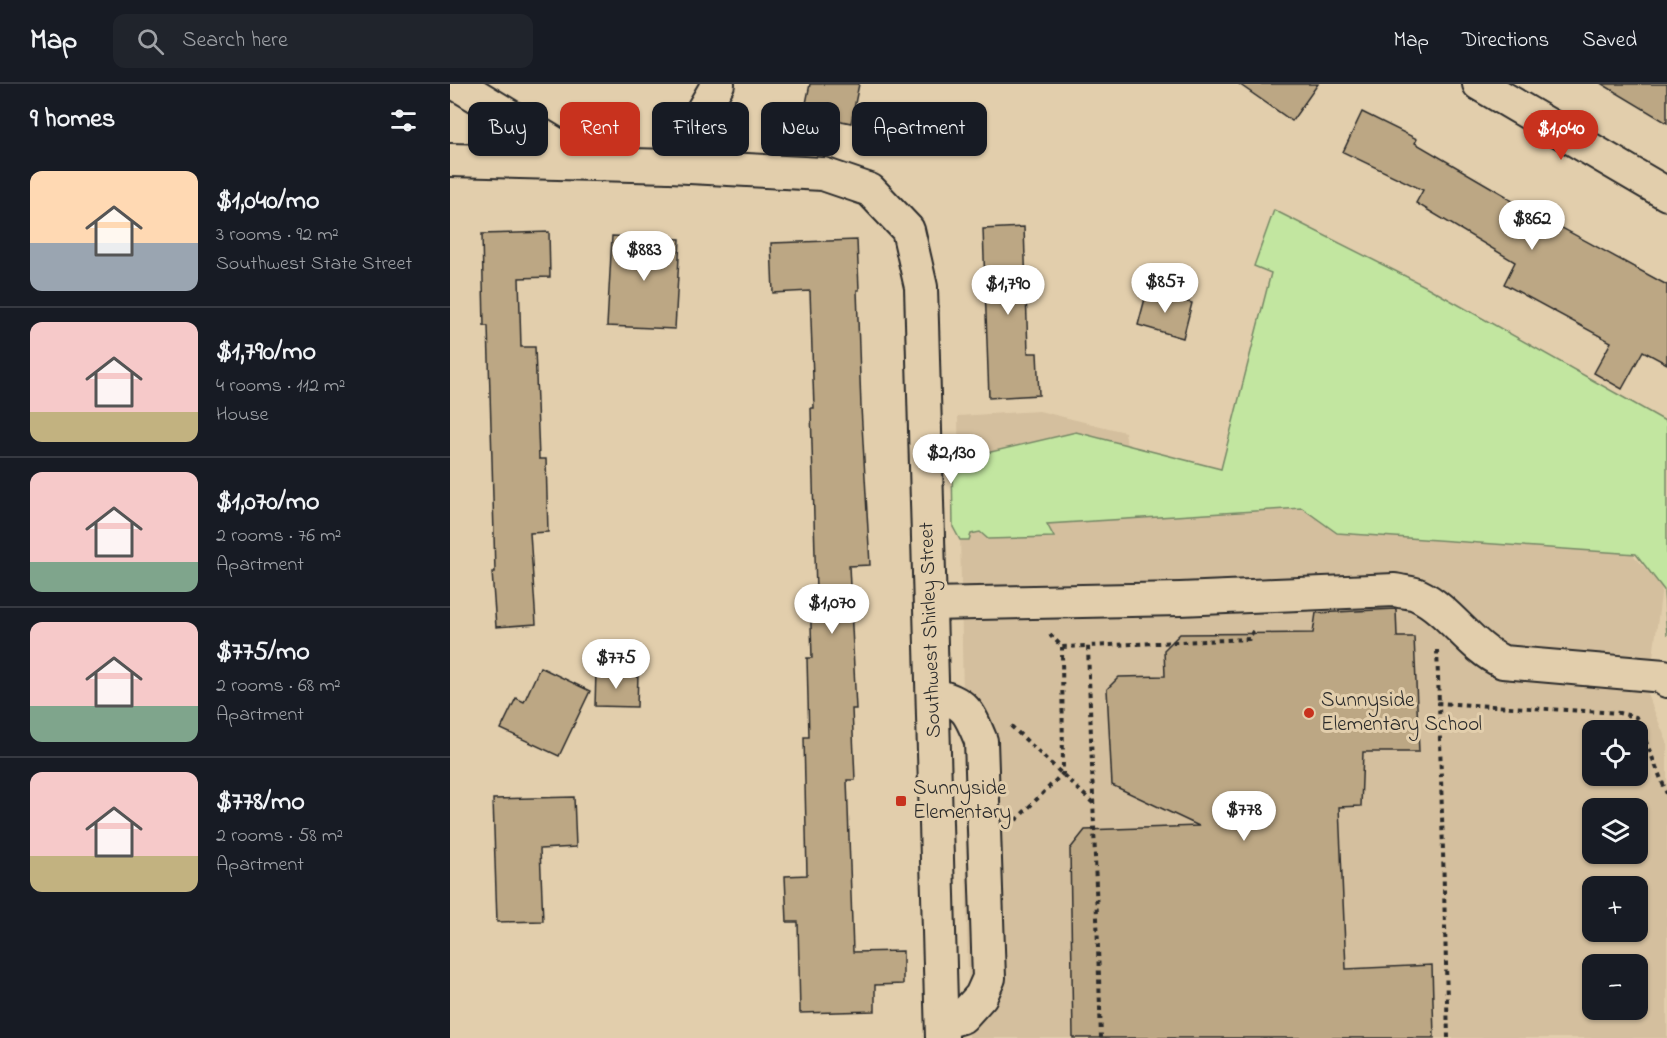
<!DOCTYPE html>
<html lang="en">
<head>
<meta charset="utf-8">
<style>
  :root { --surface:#171b24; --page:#20242c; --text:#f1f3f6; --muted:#9ea1a6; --line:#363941; --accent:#c8321e }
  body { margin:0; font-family:"Indie Flower",sans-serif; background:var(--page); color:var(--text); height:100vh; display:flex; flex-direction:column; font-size:22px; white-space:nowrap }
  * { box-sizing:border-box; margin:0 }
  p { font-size:20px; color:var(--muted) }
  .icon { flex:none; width:33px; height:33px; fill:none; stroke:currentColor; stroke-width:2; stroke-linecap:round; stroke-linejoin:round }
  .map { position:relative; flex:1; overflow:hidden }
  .sheet { display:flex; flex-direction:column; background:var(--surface); width:450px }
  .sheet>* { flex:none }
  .hud { position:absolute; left:18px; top:18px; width:570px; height:54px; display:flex; gap:12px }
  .tools { position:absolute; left:1132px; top:636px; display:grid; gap:12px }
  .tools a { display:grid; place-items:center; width:66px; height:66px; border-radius:12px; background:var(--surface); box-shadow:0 2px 4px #0004; font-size:30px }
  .price { position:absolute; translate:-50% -51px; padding:0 14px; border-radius:21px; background:#fff; color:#222; font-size:20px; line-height:39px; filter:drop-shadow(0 2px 3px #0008) }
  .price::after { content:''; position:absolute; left:50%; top:36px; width:18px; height:14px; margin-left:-9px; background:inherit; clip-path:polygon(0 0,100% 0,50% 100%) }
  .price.current { background:var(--accent); color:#fff }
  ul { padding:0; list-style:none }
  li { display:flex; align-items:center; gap:18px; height:150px; padding:0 30px }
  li+li { border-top:2px solid var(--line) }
  li span { display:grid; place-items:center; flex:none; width:168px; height:120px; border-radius:12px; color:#555 }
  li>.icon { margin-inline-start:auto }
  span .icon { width:72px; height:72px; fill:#fffc; stroke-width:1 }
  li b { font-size:26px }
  h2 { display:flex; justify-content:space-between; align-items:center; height:72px; padding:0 30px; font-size:26px }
  .tag { padding:0 21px; border-radius:12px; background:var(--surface); box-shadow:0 2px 4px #0004; font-size:21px; line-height:54px }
  .tag.current { background:var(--accent); color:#fff }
  header { display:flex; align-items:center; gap:36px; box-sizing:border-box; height:84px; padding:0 30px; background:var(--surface); border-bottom:2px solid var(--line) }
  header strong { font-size:28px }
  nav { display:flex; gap:33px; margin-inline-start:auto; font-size:21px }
  .search { width:420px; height:54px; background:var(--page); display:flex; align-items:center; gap:15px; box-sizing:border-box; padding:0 21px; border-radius:12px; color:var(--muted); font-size:22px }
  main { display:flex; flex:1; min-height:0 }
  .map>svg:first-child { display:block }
</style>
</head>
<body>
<header>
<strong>Map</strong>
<div class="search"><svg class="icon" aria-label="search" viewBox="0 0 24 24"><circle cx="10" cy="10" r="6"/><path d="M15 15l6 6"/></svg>Search here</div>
<nav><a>Map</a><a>Directions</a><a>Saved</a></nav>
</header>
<main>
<section class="sheet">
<h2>9 homes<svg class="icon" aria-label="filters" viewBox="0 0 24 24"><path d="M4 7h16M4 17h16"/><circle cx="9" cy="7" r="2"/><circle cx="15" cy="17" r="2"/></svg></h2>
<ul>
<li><span style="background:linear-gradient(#ffd9b3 60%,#9aa5b1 0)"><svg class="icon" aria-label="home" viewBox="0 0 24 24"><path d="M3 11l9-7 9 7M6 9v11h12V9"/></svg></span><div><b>$1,040/mo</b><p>3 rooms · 92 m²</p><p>Southwest State Street</p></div></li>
<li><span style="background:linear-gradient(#f6c9c9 75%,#c2b280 0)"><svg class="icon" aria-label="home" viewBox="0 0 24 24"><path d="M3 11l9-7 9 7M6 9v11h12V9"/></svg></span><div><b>$1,790/mo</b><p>4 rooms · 112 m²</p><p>House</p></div></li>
<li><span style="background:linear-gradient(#f6c9c9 75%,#7fa58c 0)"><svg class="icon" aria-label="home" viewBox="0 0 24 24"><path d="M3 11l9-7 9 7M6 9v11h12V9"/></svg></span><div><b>$1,070/mo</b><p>2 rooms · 76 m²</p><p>Apartment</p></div></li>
<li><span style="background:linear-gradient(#f6c9c9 70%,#7fa58c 0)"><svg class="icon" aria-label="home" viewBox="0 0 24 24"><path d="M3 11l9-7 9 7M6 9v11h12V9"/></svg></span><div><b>$775/mo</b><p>2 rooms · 68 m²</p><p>Apartment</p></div></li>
<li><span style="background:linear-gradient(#f6c9c9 70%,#c2b280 0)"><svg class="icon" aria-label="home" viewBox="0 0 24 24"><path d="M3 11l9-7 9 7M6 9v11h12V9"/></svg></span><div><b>$778/mo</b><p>2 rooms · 58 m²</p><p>Apartment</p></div></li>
</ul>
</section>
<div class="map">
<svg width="1217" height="954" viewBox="0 0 1217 954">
  <rect width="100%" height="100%" fill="#e2ceac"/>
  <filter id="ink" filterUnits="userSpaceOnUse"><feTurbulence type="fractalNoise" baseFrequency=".0167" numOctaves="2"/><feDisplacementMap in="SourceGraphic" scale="12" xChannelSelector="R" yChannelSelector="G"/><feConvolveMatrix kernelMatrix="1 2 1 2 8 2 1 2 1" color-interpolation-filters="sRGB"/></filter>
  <g filter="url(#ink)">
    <path fill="#d4bf9e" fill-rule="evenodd" d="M589 327 675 348 684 417 848 416 1177 464 1212 503 1198 612 1217 658V954H519L508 332ZM1143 646H1188V692H1143ZM1143 724H1188V770H1143ZM1143 802H1188V848H1143ZM1143 880H1188V926H1143Z"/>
    <polygon fill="#c2e6a0" stroke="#768866" stroke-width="1.5" points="824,126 975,202 1217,338 1217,551 1214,506 1186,470 887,449 852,424 597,440 604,453 538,455 530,448 521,450 519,456 510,456 503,443 502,377 626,348 771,385 821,189 804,182"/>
    <g fill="#bca784" stroke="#2b2b2b" stroke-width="1.5">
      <polygon points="360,0 409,0 401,39 354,29"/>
      <polygon points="789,0 868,0 842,37"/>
      <polygon points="1152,0 1217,0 1217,39"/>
      <polygon points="912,28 967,55 965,59 1056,112 1055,113 1217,201 1217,280 1193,267 1172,305 1144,289 1161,258 1054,200 1065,178 966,119 973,106 893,68"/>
      <polygon points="574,143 578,269 587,269 589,311 539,314 533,145"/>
      <polygon points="99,148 100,193 69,194 71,263 85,263 89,375 96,375 98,448 80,449 86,540 46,543 42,488 45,488 42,376 38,242 34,242 32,150"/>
      <polygon points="162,152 230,155 225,245 157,242"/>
      <polygon points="407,156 409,206 407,206 411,323 420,481 399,482 406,625 402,625 405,696 397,696 403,868 453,867 453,900 425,901 425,927 350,929 348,838 337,838 335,792 357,791 354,653 359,653 357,574 362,574 360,508 366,507 361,324 364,324 360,207 323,209 321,159"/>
      <polygon points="697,207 742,219 733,254 688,241"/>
      <polygon points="946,525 947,553 964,553 969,668 913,668 911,722 889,723 896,885 982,881 984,954 623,954 620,765 635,746 749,742 662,701 657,605 669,593 715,592 714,566 730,550 863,549 866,529"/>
      <polygon points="90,583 140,607 109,672 51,645 66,614 74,618"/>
      <polygon points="146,588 188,590 187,623 145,622"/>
      <polygon points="124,713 126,763 90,765 93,837 47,838 43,715"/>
    </g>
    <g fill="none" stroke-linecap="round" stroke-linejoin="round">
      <defs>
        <g id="minor">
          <polyline points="7,0 137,79"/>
          <polyline points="1029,0 1217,110"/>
          <polyline points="0,76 220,82 373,90 420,106 458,146 471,203 492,954"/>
          <polyline points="220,82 268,0"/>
          <path d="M480 520 730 515 945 506C952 508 962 508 968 511 1000 526 1020 563 1053 578L1214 592 1217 597"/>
          <path d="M483 610C516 620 518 625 531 657L539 894 531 912 512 933 492 939"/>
        </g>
      </defs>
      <use href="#minor" stroke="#2b2b2b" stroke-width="36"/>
      <g stroke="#2b2b2b" stroke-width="4" stroke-dasharray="4.5 4.5" stroke-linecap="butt">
        <polyline points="600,550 612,563 638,562"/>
        <polyline points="987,566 989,619"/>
        <polyline points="561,642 643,719"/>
        <polyline points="566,736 613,689 612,563"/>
        <polyline points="651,954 638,562 799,555 805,543"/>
        <polyline points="998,954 989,619 1169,629 1186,633 1217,710"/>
      </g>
      <use href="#minor" stroke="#e2ceac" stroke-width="32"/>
    </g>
  </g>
  <g fill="#c8321e" stroke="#e2ceac" stroke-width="2">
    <circle cx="859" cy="629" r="6"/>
    <rect x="445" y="711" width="12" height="12" rx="3"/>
  </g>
  <g text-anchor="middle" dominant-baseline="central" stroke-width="6" stroke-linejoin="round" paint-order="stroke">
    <g font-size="21" fill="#2b2b2b" stroke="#e2ceac">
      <text transform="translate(481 546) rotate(-92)">Southwest Shirley Street</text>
    </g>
    <g font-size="21" fill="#2b2b2b" stroke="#e2ceac" text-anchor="start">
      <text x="871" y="617">Sunnyside<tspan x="871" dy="24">Elementary School</tspan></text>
      <text x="463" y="705">Sunnyside<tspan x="463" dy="24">Elementary</tspan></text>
    </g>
  </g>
</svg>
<div class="tools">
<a><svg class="icon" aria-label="locate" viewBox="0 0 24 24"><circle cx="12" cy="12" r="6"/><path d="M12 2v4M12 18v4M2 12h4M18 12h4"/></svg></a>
<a><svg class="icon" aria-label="layers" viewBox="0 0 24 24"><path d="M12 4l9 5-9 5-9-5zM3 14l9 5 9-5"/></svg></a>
<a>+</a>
<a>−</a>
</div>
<b class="price current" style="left:1111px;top:77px">$1,040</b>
<b class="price" style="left:1082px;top:167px">$862</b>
<b class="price" style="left:194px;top:198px">$883</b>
<b class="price" style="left:715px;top:230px">$857</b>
<b class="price" style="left:558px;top:232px">$1,790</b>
<b class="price" style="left:501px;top:401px">$2,130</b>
<b class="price" style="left:382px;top:551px">$1,070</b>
<b class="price" style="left:166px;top:606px">$775</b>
<b class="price" style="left:794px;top:758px">$778</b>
<div class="hud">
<a class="tag">Buy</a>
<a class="tag current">Rent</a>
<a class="tag">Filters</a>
<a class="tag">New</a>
<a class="tag">Apartment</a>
</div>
</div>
</main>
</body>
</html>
